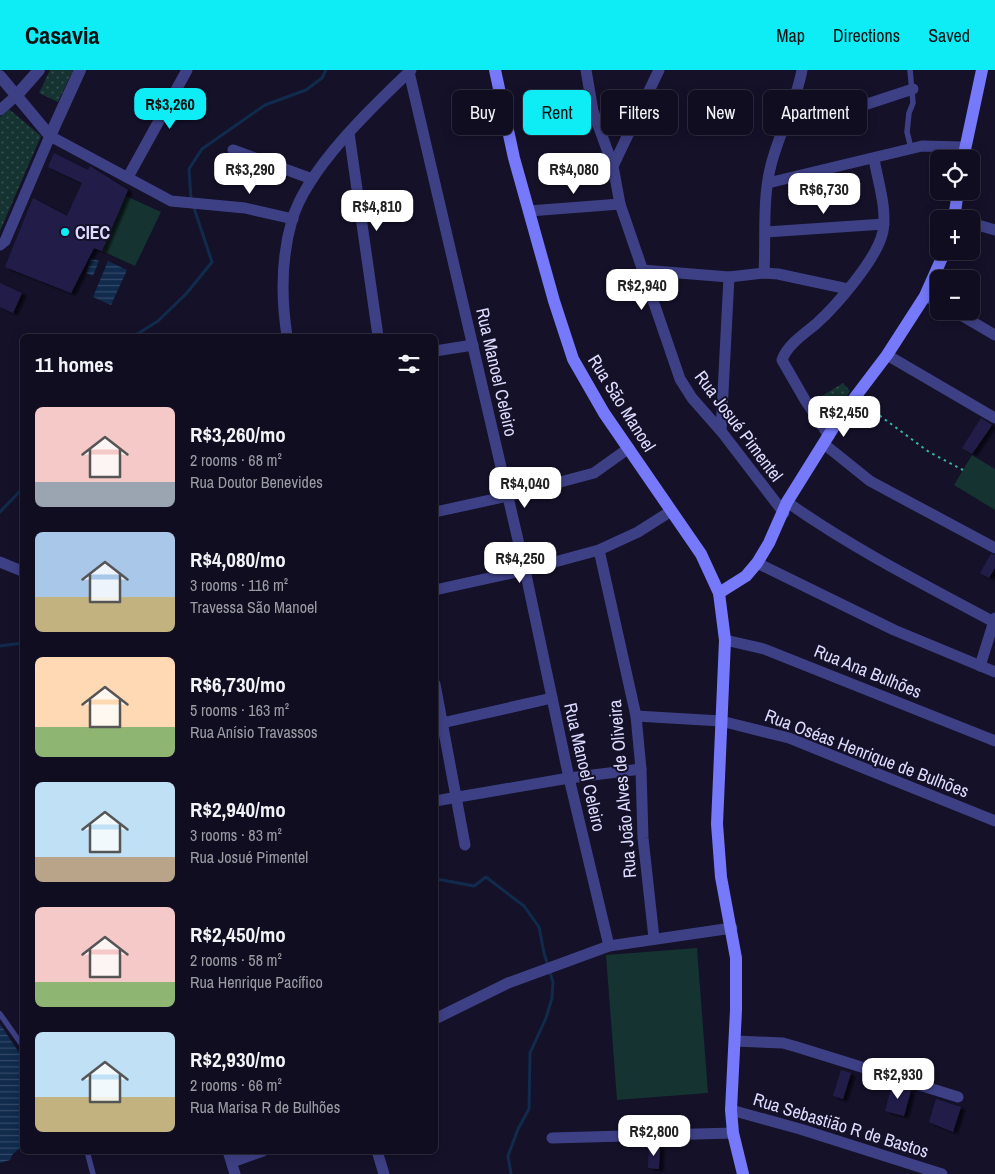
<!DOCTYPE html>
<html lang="en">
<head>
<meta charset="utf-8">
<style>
  :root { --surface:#0f0d1f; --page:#181628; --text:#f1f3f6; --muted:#9b9ca4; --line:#2f2d3d; --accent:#0eecf6 }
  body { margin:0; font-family:"Archivo Narrow",sans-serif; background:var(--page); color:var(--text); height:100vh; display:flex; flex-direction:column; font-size:19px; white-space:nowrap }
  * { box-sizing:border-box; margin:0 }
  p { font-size:16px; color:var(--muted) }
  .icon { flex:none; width:28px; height:28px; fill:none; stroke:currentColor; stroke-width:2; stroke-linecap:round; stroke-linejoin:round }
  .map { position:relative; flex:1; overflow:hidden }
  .panel { position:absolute; left:20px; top:264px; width:418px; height:820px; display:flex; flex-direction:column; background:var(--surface); border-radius:8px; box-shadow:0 2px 12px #0003,0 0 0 1px var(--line) }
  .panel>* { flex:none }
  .hud { position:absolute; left:452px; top:20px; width:468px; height:45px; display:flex; gap:10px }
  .fabs { position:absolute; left:930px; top:80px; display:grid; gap:10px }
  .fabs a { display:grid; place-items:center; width:50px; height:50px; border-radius:8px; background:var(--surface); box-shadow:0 2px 12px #0003,0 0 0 1px var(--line); font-size:25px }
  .price { position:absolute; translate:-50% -42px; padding:0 11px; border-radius:10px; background:#fff; color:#222; font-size:16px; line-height:32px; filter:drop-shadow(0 1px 2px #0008) }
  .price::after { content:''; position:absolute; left:50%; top:30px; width:15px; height:11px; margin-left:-8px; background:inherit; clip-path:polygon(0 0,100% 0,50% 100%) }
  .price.active { background:var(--accent); color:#111 }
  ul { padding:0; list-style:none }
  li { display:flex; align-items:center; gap:15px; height:125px; padding:0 15px }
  li span { display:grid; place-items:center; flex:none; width:140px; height:100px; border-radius:8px; color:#555 }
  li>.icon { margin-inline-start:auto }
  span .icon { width:60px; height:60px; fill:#fffc; stroke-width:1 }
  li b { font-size:21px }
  h2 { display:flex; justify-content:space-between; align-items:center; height:60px; padding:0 15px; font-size:21px }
  .tag { padding:0 18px; border-radius:8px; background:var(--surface); box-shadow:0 2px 12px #0003,0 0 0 1px var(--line); font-size:18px; line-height:45px }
  .tag.active { background:var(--accent); color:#111 }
  header { display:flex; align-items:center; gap:30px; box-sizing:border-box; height:70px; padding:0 25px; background:var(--accent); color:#111 }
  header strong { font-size:24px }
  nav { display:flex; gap:28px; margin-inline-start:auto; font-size:18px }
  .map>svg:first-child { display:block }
</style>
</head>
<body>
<header>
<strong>Casavia</strong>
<nav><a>Map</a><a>Directions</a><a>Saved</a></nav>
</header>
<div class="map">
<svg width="995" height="1104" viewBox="0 0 995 1104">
  <defs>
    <pattern id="grass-dots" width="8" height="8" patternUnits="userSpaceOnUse" patternTransform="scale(1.25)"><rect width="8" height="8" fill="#153330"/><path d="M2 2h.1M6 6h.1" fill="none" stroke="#37504f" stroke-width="1.8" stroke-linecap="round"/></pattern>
    <pattern id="water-rules" width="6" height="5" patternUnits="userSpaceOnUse" patternTransform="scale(1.25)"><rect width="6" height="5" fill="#112b4d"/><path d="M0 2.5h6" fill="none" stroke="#334968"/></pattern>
    <filter id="shadow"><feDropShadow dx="4.5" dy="2.5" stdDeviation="1" flood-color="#0009"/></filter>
  </defs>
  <rect width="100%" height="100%" fill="#141129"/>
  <g fill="url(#grass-dots)">
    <polygon points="50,0 73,0 58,32 39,23"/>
    <polygon points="9,39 41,66 0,161 0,47"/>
    <polygon points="843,313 850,321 828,357 812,332"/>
  </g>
  <g fill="#153330">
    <polygon points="126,126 161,142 135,196 102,181"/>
    <polygon points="972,385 995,399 995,440 954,415"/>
    <polygon points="697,878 708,1023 617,1030 606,885"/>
  </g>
  <g fill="url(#water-rules)">
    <polygon points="91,188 99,191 93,206 86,203"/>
    <polygon points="108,191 127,200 111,235 93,227"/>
    <polygon points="0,954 22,987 22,1076 12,1085 10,1090 0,1093"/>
  </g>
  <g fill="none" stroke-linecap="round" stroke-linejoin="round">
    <g stroke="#112b4d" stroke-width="3">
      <polyline points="191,129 189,99 202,79 265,35 306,20 322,8 326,0"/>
      <polyline points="134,266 158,251 186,224 212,192 193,135"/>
      <polyline points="0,442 22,419"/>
      <polyline points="0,576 22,573"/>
      <polyline points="435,813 437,809 474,816 486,807 524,836 539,857 544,883 553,912 552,928 546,948 530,983 529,1039 518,1059 508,1086 511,1104"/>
    </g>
  </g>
  <g fill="#241e49" filter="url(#shadow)">
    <polygon points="54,83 88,100 90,96 128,120 102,181 94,178 71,223 5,197 33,128 67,146 82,113 48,97"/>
    <polygon points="0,213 22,223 13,243 0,237"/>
    <polygon points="981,348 992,355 972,384 962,378"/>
    <polygon points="991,484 995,485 995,498 989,508 980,503"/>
    <polygon points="841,1000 851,1003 843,1029 833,1026"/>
    <polygon points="892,1015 911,1020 904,1046 885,1041"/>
    <polygon points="936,1029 961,1037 953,1062 929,1052"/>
    <polygon points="649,1076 660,1076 659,1099 648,1098"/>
  </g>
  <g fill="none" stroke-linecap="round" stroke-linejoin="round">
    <polyline stroke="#35b7a8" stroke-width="2" stroke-dasharray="2.5 4" stroke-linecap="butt" points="864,334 929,382 963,400"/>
    <g stroke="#3e4086" stroke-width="5.5">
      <polyline points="910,0 913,33 909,43 907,62 911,78"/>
      <polyline points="0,944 22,975"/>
      <polyline points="87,1081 93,1104"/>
    </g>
    <g stroke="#3e4086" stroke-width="11">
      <polyline points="411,0 409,2 525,500 569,708 609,876"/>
      <polyline points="586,0 593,41 613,96 620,134 680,309 692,328 721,361 784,443"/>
      <polyline points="0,40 17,25"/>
      <polyline points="782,58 846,41 913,19"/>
      <polyline points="349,63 378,266"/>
      <polyline points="233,80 312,109"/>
      <polyline points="613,96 659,0"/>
      <polyline points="128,107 187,0"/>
      <polyline points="768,113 922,76 964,77"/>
      <polyline points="529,141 620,134"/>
      <polyline points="971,153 995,160"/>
      <polyline points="766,162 884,154"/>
      <polyline points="0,175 5,171 50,66 171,131 245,138 293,149"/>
      <polyline points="642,200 729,207 764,203 778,204 848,219"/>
      <path d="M764 203C766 168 762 129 771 95 779 63 796 33 802 0"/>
      <polyline points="925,226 939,233"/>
      <polyline points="954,241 995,265"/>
      <path d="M287 266C281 227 281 188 292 150 307 99 371 38 409 2"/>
      <polyline points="435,281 473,275"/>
      <polyline points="887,285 995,348"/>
      <polyline points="721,361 729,207"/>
      <path d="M829 366 805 330 782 290C787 275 804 264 816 254 836 236 878 188 883 161 887 138 878 112 874 89"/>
      <polyline points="824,374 870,411 995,478"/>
      <path d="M787 432C852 478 923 514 994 552"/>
      <polyline points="435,442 508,426 594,403 629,378"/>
      <polyline points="599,480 636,646 641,699 643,768 654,868"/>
      <polyline points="0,492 22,501"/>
      <polyline points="757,493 894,560 995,602"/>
      <polyline points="435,520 525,500 599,480 638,462 671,441"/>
      <polyline points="725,570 764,579 995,671"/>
      <polyline points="980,596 995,548"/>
      <polyline points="435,614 465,775"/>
      <polyline points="636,646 721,651 789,668 995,751"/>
      <polyline points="442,653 552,628"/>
      <polyline points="435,731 569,708 641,699"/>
      <polyline points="435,949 508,913 609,876 732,858"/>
      <polyline points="735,971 783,973 797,977 958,1027"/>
      <polyline points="731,1040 800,1059 942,1104"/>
      <polyline points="552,1068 733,1063"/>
      <polyline points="228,1081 235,1104"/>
      <polyline points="377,1081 384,1104"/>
      <polyline points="232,1092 263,1081"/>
    </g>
    <g stroke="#3e4086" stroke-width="12">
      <polyline points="0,6 50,66 80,0"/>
      <polyline points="17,25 39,0"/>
    </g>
    <g stroke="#7579fa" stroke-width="12">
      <polyline points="495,0 514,88 554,231 573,289 604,343 701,484 719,523 725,570 717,754 721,807 736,888 736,940 731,1040 733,1063 743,1104"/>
      <polyline points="963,89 982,0"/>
      <polyline points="954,149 958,121"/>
      <polyline points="719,523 746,506 757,493 769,473 787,432 840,347 887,285 925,226 945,181"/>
    </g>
  </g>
  <circle fill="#0eecf6" stroke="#141129" stroke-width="2" cx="65" cy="162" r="5"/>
  <g text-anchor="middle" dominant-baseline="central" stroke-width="4" stroke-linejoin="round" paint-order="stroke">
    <g font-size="18" font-weight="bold" fill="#dddbfe" stroke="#141129" text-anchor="start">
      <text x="75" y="162">CIEC</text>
    </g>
    <g font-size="18" fill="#dddbfe" stroke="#141129">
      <text transform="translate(497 302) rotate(77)">Rua Manoel Celeiro</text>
      <text transform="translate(622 333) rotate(58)">Rua São Manoel</text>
      <text transform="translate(739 356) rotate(53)">Rua Josué Pimentel</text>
      <text transform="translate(868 601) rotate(22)">Rua Ana Bulhões</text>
      <text transform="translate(867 683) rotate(21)">Rua Oséas Henrique de Bulhões</text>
      <text transform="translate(585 697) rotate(77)">Rua Manoel Celeiro</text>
      <text transform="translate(622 719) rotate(-95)">Rua João Alves de Oliveira</text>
      <text transform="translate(841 1055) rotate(17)">Rua Sebastião R de Bastos</text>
    </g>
  </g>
</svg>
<div class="fabs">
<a><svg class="icon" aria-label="locate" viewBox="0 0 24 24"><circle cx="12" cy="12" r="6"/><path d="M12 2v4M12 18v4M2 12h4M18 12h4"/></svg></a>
<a>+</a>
<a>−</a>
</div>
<b class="price active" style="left:170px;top:60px">R$3,260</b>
<b class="price" style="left:250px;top:125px">R$3,290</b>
<b class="price" style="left:574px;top:125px">R$4,080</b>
<b class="price" style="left:824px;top:145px">R$6,730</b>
<b class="price" style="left:377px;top:162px">R$4,810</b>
<b class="price" style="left:642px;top:241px">R$2,940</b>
<b class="price" style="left:844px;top:368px">R$2,450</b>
<b class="price" style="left:525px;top:439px">R$4,040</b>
<b class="price" style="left:520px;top:514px">R$4,250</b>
<b class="price" style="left:898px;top:1030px">R$2,930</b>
<b class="price" style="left:654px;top:1087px">R$2,800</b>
<div class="hud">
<a class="tag">Buy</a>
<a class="tag active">Rent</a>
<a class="tag">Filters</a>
<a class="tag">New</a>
<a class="tag">Apartment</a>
</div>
<section class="panel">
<h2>11 homes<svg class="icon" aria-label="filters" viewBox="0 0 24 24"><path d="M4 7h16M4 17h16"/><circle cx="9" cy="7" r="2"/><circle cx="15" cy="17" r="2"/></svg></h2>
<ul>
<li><span style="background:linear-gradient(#f6c9c9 75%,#9aa5b1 0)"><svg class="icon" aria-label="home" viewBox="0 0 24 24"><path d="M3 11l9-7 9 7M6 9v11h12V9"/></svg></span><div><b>R$3,260/mo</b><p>2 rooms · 68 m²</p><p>Rua Doutor Benevides</p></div></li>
<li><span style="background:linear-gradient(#a9c7e8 65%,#c2b280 0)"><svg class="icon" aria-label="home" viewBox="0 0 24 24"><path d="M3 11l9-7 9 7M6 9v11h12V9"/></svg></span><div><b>R$4,080/mo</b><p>3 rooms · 116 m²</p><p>Travessa São Manoel</p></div></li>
<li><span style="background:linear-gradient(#ffd9b3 70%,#8fb573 0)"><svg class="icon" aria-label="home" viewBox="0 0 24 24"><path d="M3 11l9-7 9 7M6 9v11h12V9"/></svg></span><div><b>R$6,730/mo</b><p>5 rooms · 163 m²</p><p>Rua Anísio Travassos</p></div></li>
<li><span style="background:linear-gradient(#bfe0f5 75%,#b9a48a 0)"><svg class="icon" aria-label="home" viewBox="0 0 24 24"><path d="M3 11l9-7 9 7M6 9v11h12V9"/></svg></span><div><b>R$2,940/mo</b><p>3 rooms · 83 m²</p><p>Rua Josué Pimentel</p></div></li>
<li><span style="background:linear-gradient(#f6c9c9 75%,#8fb573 0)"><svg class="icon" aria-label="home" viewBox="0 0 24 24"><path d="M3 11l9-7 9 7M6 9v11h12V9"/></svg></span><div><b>R$2,450/mo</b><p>2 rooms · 58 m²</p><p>Rua Henrique Pacífico</p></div></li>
<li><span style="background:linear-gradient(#bfe0f5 65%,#c2b280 0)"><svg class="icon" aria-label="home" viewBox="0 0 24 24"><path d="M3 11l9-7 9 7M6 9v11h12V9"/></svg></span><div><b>R$2,930/mo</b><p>2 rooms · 66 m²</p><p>Rua Marisa R de Bulhões</p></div></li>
</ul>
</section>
</div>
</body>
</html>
